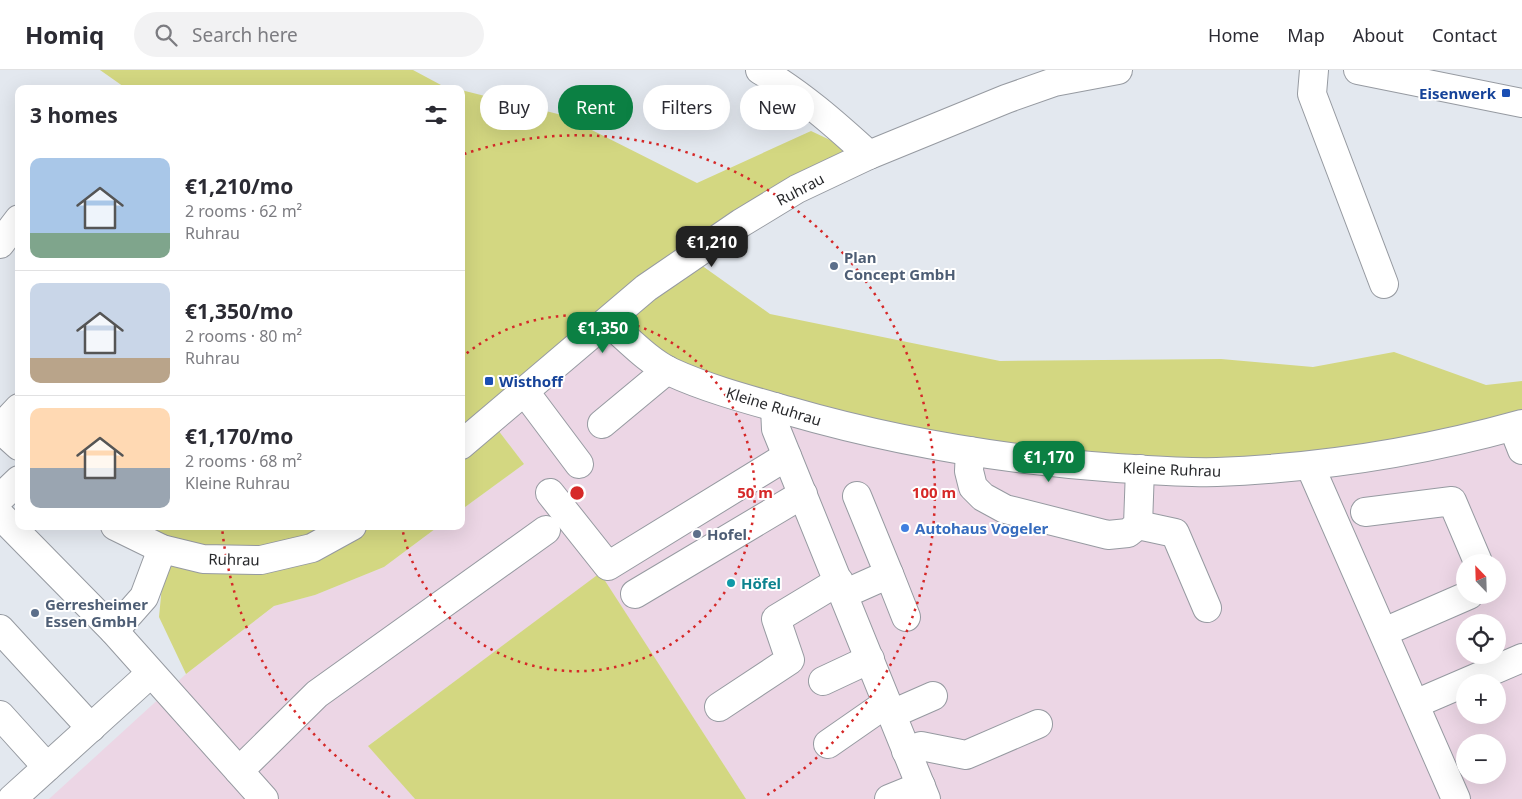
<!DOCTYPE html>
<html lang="en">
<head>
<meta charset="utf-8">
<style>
  :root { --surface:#fff; --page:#f2f2f3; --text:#2b2b33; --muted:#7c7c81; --line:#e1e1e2; --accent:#0b8043 }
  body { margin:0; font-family:"Noto Sans",sans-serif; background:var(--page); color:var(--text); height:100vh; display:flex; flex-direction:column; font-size:19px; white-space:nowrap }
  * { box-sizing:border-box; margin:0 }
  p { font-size:16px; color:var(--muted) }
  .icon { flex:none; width:28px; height:28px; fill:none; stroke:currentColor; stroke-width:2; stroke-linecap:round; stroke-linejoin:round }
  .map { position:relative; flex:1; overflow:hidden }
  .side { position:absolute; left:15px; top:15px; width:450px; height:445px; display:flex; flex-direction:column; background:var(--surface); border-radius:10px; box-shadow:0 5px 20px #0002 }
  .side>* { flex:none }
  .guide { position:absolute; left:480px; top:15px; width:475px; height:45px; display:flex; gap:10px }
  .needle { width:32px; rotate:337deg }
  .tools { position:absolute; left:1456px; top:484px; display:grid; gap:10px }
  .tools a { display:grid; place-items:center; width:50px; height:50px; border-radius:50%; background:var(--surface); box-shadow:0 5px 20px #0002; font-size:25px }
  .price { position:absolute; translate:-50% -42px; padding:0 11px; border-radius:10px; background:var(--accent); color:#fff; font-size:16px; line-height:32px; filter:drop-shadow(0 1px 2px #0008) }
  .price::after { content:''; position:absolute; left:50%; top:30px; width:15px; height:11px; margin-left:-8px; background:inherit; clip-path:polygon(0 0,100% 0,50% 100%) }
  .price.active { background:#222; color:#fff }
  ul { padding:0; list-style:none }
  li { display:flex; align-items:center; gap:15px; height:125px; padding:0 15px }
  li+li { border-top:1px solid var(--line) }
  li span { display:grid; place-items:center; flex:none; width:140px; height:100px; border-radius:10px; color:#555 }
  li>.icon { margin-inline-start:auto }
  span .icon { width:60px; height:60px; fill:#fffc; stroke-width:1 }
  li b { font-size:21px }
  h2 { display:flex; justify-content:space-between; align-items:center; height:60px; padding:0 15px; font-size:21px }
  .chip { padding:0 18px; border-radius:22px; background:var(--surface); box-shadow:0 5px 20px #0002; font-size:18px; line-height:45px }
  .chip.active { background:var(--accent); color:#fff }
  header { display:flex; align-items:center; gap:30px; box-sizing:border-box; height:70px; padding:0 25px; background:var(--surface); border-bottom:1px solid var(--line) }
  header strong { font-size:24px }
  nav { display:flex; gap:28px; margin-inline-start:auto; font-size:18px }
  .search { width:350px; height:45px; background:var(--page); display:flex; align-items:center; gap:12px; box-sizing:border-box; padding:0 18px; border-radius:28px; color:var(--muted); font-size:19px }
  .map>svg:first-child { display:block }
</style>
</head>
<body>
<header>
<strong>Homiq</strong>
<div class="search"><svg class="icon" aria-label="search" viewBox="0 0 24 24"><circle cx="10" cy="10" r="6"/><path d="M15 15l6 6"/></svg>Search here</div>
<nav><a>Home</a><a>Map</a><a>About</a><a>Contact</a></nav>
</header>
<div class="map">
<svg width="1522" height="729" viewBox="0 0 1522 729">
  <rect width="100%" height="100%" fill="#e3e8ef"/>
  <path fill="#ecd6e5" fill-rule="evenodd" d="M608 256 1522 357V729H746L600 504 369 675 415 729H49L186 604 274 536 315 525 384 497 439 456H461V440L524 394 495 356ZM1465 492H1498V525H1465ZM1465 552H1498V585H1465ZM1465 612H1498V645H1465ZM1465 672H1498V705H1465Z"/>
  <g fill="#d3d781">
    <polygon points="100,0 413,0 441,15 457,19 127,19"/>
    <polygon points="461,20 562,45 697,113 811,61 862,85 797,115 461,366"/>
    <polygon points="694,190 770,244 1000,291 1221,289 1313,297 1394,282 1486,315 1522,311 1522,348 1370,386 1056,390 710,314 613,252"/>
    <polygon points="495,356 524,394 461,440 461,383"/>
    <polygon points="122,456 342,456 312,474 203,486"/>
    <polygon points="359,456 439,456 384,497 315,525 274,536 186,604 159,547 165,484 203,490"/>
    <polygon points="600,503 746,729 415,729 368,676"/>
  </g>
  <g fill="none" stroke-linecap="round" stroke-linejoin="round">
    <defs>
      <g id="minor">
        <path d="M760 0C800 23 835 54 869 85"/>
        <polyline points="1314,0 1312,24 1384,214"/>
        <polyline points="1358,0 1522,33"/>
        <polyline points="0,174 19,149"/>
        <path d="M608 252C628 269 648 291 671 302 708 319 750 330 789 341 896 372 1006 390 1117 398 1150 400 1184 403 1217 402 1321 398 1422 382 1522 354"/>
        <polyline points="525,322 579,394"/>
        <polyline points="775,337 776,359 926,729"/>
        <polyline points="602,354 667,300"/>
        <polyline points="1513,357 1522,380"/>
        <polyline points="0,358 19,338"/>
        <polyline points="0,359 19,376"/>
        <polyline points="461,375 646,218 741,153 797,119 869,85 1006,29 1054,12 1118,0"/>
        <polyline points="970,381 969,401 973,417 983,427 1005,439 1108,465 1128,463 1138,455 1140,399"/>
        <polyline points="1310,396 1456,729"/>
        <polyline points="550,423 608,496 787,386"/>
        <polyline points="857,426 889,504"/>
        <polyline points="0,428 19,410"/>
        <polyline points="1365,442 1452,431 1478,492"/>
        <polyline points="0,445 114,561"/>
        <polyline points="1138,455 1175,463 1207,538"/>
        <polyline points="115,456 162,479 203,489 261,490 312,478 352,456"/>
        <polyline points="162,479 144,527 114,561 264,729"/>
        <polyline points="635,524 803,424"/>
        <polyline points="844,524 889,504 906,547"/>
        <polyline points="0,559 91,658"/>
        <polyline points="1384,562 1469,525"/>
        <polyline points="823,611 870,589"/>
        <polyline points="1415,634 1522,588"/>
        <polyline points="719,637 790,590 776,549 839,511"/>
        <polyline points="892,644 933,626"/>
        <polyline points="0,645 47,697"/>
        <polyline points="828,674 887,633"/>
        <polyline points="906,681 921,676 966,685 1038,654"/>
        <polyline points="239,701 317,624 546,460"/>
        <polyline points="12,729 150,604"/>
        <polyline points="889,729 921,716"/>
      </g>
    </defs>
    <use href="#minor" stroke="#969aa1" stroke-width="30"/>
    <use href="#minor" stroke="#fff" stroke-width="28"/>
  </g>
  <g fill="none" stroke="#d62828" stroke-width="2.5" stroke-dasharray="2.5 5">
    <path d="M461 288A178 178 0 1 1 402 457"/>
    <path d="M390 727A357 357 0 0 1 222 457M464 84A357 357 0 0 1 764 727"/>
  </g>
  <g fill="#1a4fb4" stroke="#fff" stroke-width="2">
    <rect x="1501" y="18" width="10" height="10" rx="2.5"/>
    <rect x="484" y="306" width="10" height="10" rx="2.5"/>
  </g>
  <g fill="#5c6f8a" stroke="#fff" stroke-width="2">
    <circle cx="834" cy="196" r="5"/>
    <circle cx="697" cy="464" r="5"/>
    <circle cx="35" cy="543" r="5"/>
  </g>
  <circle fill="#3f7fe0" stroke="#fff" stroke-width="2" cx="905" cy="458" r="5"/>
  <circle fill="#0f9aa8" stroke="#fff" stroke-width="2" cx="731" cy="513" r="5"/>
  <g text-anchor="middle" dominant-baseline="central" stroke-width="4" stroke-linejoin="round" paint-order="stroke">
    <g font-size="15" font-weight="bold" fill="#164399" stroke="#fff" text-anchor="end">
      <text x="1496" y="23">Eisenwerk</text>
      <text x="499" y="311" text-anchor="start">Wisthoff</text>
    </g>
    <g font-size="15" fill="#28292c" stroke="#fff">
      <text transform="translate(800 119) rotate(-28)">Ruhrau</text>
      <text transform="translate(774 336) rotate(17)">Kleine Ruhrau</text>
      <text transform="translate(1172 399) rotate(2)">Kleine Ruhrau</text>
      <text transform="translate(234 489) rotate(1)">Ruhrau</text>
    </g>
    <g font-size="15" font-weight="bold" fill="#4e5e75" stroke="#fff" text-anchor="start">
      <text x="844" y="187">Plan<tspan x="844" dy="17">Concept GmbH</tspan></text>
      <text x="707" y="464">Hofel</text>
      <text x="45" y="534">Gerresheimer<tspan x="45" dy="17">Essen GmbH</tspan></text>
    </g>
    <g font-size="15" font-weight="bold" fill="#366cbe" stroke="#fff" text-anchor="start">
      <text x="915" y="458">Autohaus Vogeler</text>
    </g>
    <g font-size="15" font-weight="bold" fill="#0d838f" stroke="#fff" text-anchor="start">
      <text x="741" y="513">Höfel</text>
    </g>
  </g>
  <circle cx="577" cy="423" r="8" fill="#d62828" stroke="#fff" stroke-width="2.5"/>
  <g font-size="15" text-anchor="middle" font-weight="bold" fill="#d62828" stroke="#fff" stroke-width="4" stroke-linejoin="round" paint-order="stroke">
    <text x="755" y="428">50 m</text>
    <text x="934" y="428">100 m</text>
  </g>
</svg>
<div class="tools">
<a><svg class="needle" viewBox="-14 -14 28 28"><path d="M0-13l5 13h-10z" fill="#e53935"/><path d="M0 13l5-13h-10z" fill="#7c7c81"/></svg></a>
<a><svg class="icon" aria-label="locate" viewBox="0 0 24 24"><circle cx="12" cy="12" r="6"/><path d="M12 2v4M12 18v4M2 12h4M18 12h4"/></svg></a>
<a>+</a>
<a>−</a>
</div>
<b class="price active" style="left:712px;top:198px">€1,210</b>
<b class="price" style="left:603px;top:284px">€1,350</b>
<b class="price" style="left:1049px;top:413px">€1,170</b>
<div class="guide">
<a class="chip">Buy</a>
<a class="chip active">Rent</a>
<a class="chip">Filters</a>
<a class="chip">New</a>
</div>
<section class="side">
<h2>3 homes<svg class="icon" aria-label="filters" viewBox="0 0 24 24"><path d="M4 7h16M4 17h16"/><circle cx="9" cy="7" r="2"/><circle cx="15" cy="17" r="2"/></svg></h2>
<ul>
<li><span style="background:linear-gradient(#a9c7e8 75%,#7fa58c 0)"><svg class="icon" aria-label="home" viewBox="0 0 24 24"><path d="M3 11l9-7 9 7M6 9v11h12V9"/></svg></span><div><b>€1,210/mo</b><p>2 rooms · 62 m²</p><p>Ruhrau</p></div></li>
<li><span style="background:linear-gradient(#c9d6e8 75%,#b9a48a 0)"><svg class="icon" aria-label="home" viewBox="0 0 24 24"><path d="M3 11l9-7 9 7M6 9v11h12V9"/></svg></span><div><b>€1,350/mo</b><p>2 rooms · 80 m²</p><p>Ruhrau</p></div></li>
<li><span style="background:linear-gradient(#ffd9b3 60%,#9aa5b1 0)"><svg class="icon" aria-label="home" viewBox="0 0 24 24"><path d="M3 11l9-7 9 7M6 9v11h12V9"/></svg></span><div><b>€1,170/mo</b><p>2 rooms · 68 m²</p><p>Kleine Ruhrau</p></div></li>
</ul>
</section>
</div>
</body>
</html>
